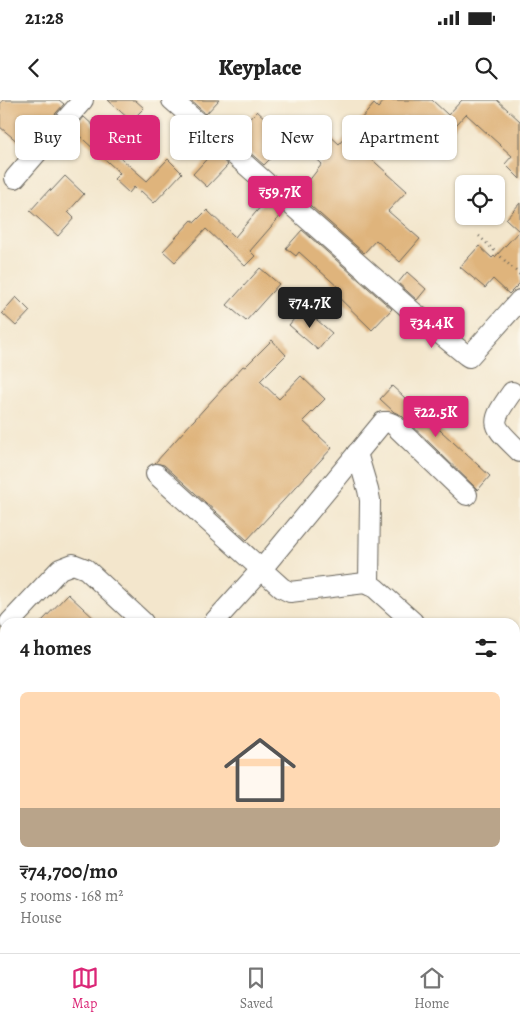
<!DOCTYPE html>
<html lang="en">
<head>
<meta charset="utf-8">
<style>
  :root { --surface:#fff; --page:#f2f2f2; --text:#222; --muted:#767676; --line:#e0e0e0; --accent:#db2777 }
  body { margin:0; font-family:Alegreya,serif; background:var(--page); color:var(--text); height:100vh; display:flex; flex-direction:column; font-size:19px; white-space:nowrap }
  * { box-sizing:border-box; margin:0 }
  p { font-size:16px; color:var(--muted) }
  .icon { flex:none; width:28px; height:28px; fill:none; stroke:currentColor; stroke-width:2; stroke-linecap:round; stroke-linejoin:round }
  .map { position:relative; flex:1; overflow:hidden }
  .details { position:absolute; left:0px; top:518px; width:520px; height:336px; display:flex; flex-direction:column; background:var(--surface); border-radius:15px 15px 0 0; box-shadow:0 1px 4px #0004 }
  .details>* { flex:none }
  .banner { position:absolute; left:15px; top:15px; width:490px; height:45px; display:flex; gap:10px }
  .buttons { position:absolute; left:455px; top:75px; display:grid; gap:10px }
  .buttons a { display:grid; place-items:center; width:50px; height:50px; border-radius:8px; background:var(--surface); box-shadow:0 1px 4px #0004; font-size:25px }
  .price { position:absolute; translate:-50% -42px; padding:0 11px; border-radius:5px; background:var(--accent); color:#fff; font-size:16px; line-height:32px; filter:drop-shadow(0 1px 2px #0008) }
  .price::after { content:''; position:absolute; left:50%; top:30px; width:15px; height:11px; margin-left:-8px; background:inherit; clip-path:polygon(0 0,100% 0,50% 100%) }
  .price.active { background:#222; color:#fff }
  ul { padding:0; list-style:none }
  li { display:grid; align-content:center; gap:10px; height:265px; padding:0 20px }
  li span { display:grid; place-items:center; height:155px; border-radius:8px; color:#555 }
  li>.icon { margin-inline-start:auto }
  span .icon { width:90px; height:90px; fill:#fffc; stroke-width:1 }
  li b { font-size:21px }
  h2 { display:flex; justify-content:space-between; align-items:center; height:60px; padding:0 20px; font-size:21px }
  .tag { padding:0 18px; border-radius:8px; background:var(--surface); box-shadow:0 1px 4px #0004; font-size:18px; line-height:45px }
  .tag.active { background:var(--accent); color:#fff }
  .status { display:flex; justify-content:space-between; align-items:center; height:35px; padding:0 25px; background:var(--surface); direction:ltr }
  .status svg { height:14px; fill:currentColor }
  header { display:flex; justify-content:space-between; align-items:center; height:65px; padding:0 20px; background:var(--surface); font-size:22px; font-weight:800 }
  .tab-bar { display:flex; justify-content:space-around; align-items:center; height:70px; border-top:1px solid var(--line); background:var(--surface); font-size:14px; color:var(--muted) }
  .tab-bar a { display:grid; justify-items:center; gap:2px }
  .tab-bar .active { color:var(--accent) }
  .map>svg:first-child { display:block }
</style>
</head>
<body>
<div class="status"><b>21:28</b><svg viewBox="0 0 49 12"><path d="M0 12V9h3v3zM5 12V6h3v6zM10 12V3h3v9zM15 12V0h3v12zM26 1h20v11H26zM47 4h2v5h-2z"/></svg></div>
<header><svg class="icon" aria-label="back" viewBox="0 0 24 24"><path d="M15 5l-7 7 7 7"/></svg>Keyplace<svg class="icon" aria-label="search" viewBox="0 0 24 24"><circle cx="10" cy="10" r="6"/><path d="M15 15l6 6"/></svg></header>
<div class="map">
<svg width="520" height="853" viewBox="0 0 520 853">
  <rect width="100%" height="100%" fill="#fbf7ec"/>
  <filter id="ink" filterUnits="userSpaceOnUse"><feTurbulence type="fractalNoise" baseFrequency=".02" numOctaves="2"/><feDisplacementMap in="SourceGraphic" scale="10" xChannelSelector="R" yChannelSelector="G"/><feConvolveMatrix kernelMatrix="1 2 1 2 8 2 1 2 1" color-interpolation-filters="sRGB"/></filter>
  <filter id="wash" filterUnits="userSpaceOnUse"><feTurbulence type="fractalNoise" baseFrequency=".0096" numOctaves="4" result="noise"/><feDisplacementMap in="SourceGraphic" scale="20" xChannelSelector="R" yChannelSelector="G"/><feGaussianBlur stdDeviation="1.12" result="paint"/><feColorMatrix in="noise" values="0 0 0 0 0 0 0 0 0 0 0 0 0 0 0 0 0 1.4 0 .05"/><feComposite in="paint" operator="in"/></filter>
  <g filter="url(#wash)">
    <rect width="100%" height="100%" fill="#f3e6cc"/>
    <g id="blocks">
      <g fill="#dfb47c">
        <polygon points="3,0 59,0 64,4 25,48 0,27 0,4"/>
        <polygon points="108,0 135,0 144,8 131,21"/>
        <polygon points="190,0 219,0 206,14"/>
        <polygon points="385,0 432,0 448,15 462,0 497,0 520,21 520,79 505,64 512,56 466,14 439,44 421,27 419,30 404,17 400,21 398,19 367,55 407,91 388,111 420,139 400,162 376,140 364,153 294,91 304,79 308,82 322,64 295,39 313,20 339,44 374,4 378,8"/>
        <polygon points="257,11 289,40 264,65 232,37"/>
        <polygon points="84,17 119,49 115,53 147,81 168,59 182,73 154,103 141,91 139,92 134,87 129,93 114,79 120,73 73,30"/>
        <polygon points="213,52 228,65 207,87 193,74"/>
        <polygon points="65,76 84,94 68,112 74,118 58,136 30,111 50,89 51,91"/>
        <polygon points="267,99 283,113 250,151 255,156 245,166 206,129 175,162 163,151 192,120 195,122 207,110 235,137"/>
        <polygon points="520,103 520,183 509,194 493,179 485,188 460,167 479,146 492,158 494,156 495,157 519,131 506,119"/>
        <polygon points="302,130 392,209 372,230 334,193 339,188 299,152 296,156 286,148"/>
        <polygon points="260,168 279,184 246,221 227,205"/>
        <polygon points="407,172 426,189 417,200 398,183"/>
        <polygon points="16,197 30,211 16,226 2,213"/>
        <polygon points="303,208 332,233 318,250 289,225"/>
        <polygon points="272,240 286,255 260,281 279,299 301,276 325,299 303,321 332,348 247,440 164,365 155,363 243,266 245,267"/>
        <polygon points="392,286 490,376 478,390 401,315 394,312 380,299"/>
        <polygon points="68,494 98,522 41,522"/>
      </g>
    </g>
  </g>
  <g filter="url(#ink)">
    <use href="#blocks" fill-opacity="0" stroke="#67635a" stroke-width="1"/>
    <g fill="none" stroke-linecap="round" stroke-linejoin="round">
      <defs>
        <g id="minor">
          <polyline points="172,0 412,211 466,255 469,257 520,200"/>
          <polyline points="15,78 83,0"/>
          <path d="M512 292C488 326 492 324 520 352"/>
          <polyline points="357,353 368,390 370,400 369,485"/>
          <polyline points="156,374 282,488 290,492 365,483 375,488 413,522"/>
          <polyline points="10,522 60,469 73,464 86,469 143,522"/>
          <polyline points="214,522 261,470 383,322 388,322 393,324 467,395"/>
          <polyline points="515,617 520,622"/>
          <polyline points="0,728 5,733"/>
          <polyline points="130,849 135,853"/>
        </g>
      </defs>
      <use href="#minor" stroke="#67635a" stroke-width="22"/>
      <polyline stroke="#67635a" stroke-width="2.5" stroke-dasharray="1 4" stroke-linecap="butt" points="479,136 520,175"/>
      <use href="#minor" stroke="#fff" stroke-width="20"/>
    </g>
  </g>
</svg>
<div class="buttons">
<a><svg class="icon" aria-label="locate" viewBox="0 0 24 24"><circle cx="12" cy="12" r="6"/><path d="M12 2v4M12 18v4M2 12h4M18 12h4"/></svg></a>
</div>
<b class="price" style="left:280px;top:118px">₹59.7K</b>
<b class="price active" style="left:310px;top:229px">₹74.7K</b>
<b class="price" style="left:432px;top:249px">₹34.4K</b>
<b class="price" style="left:436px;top:338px">₹22.5K</b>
<div class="banner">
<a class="tag">Buy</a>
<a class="tag active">Rent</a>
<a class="tag">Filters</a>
<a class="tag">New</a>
<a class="tag">Apartment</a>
</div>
<section class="details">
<h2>4 homes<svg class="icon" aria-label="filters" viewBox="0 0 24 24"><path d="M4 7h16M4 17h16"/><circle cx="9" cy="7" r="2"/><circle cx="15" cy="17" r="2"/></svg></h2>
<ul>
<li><span style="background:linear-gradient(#ffd9b3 75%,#b9a48a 0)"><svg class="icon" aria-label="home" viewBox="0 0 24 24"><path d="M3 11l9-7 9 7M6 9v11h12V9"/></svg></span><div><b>₹74,700/mo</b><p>5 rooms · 168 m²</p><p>House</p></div></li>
</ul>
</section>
</div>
<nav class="tab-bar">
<a class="active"><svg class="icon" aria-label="map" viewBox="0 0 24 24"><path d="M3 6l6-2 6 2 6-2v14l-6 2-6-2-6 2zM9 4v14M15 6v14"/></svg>Map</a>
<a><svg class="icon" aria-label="saved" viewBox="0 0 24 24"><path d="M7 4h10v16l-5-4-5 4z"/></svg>Saved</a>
<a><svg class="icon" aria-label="home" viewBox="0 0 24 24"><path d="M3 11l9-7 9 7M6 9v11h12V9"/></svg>Home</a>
</nav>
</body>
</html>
